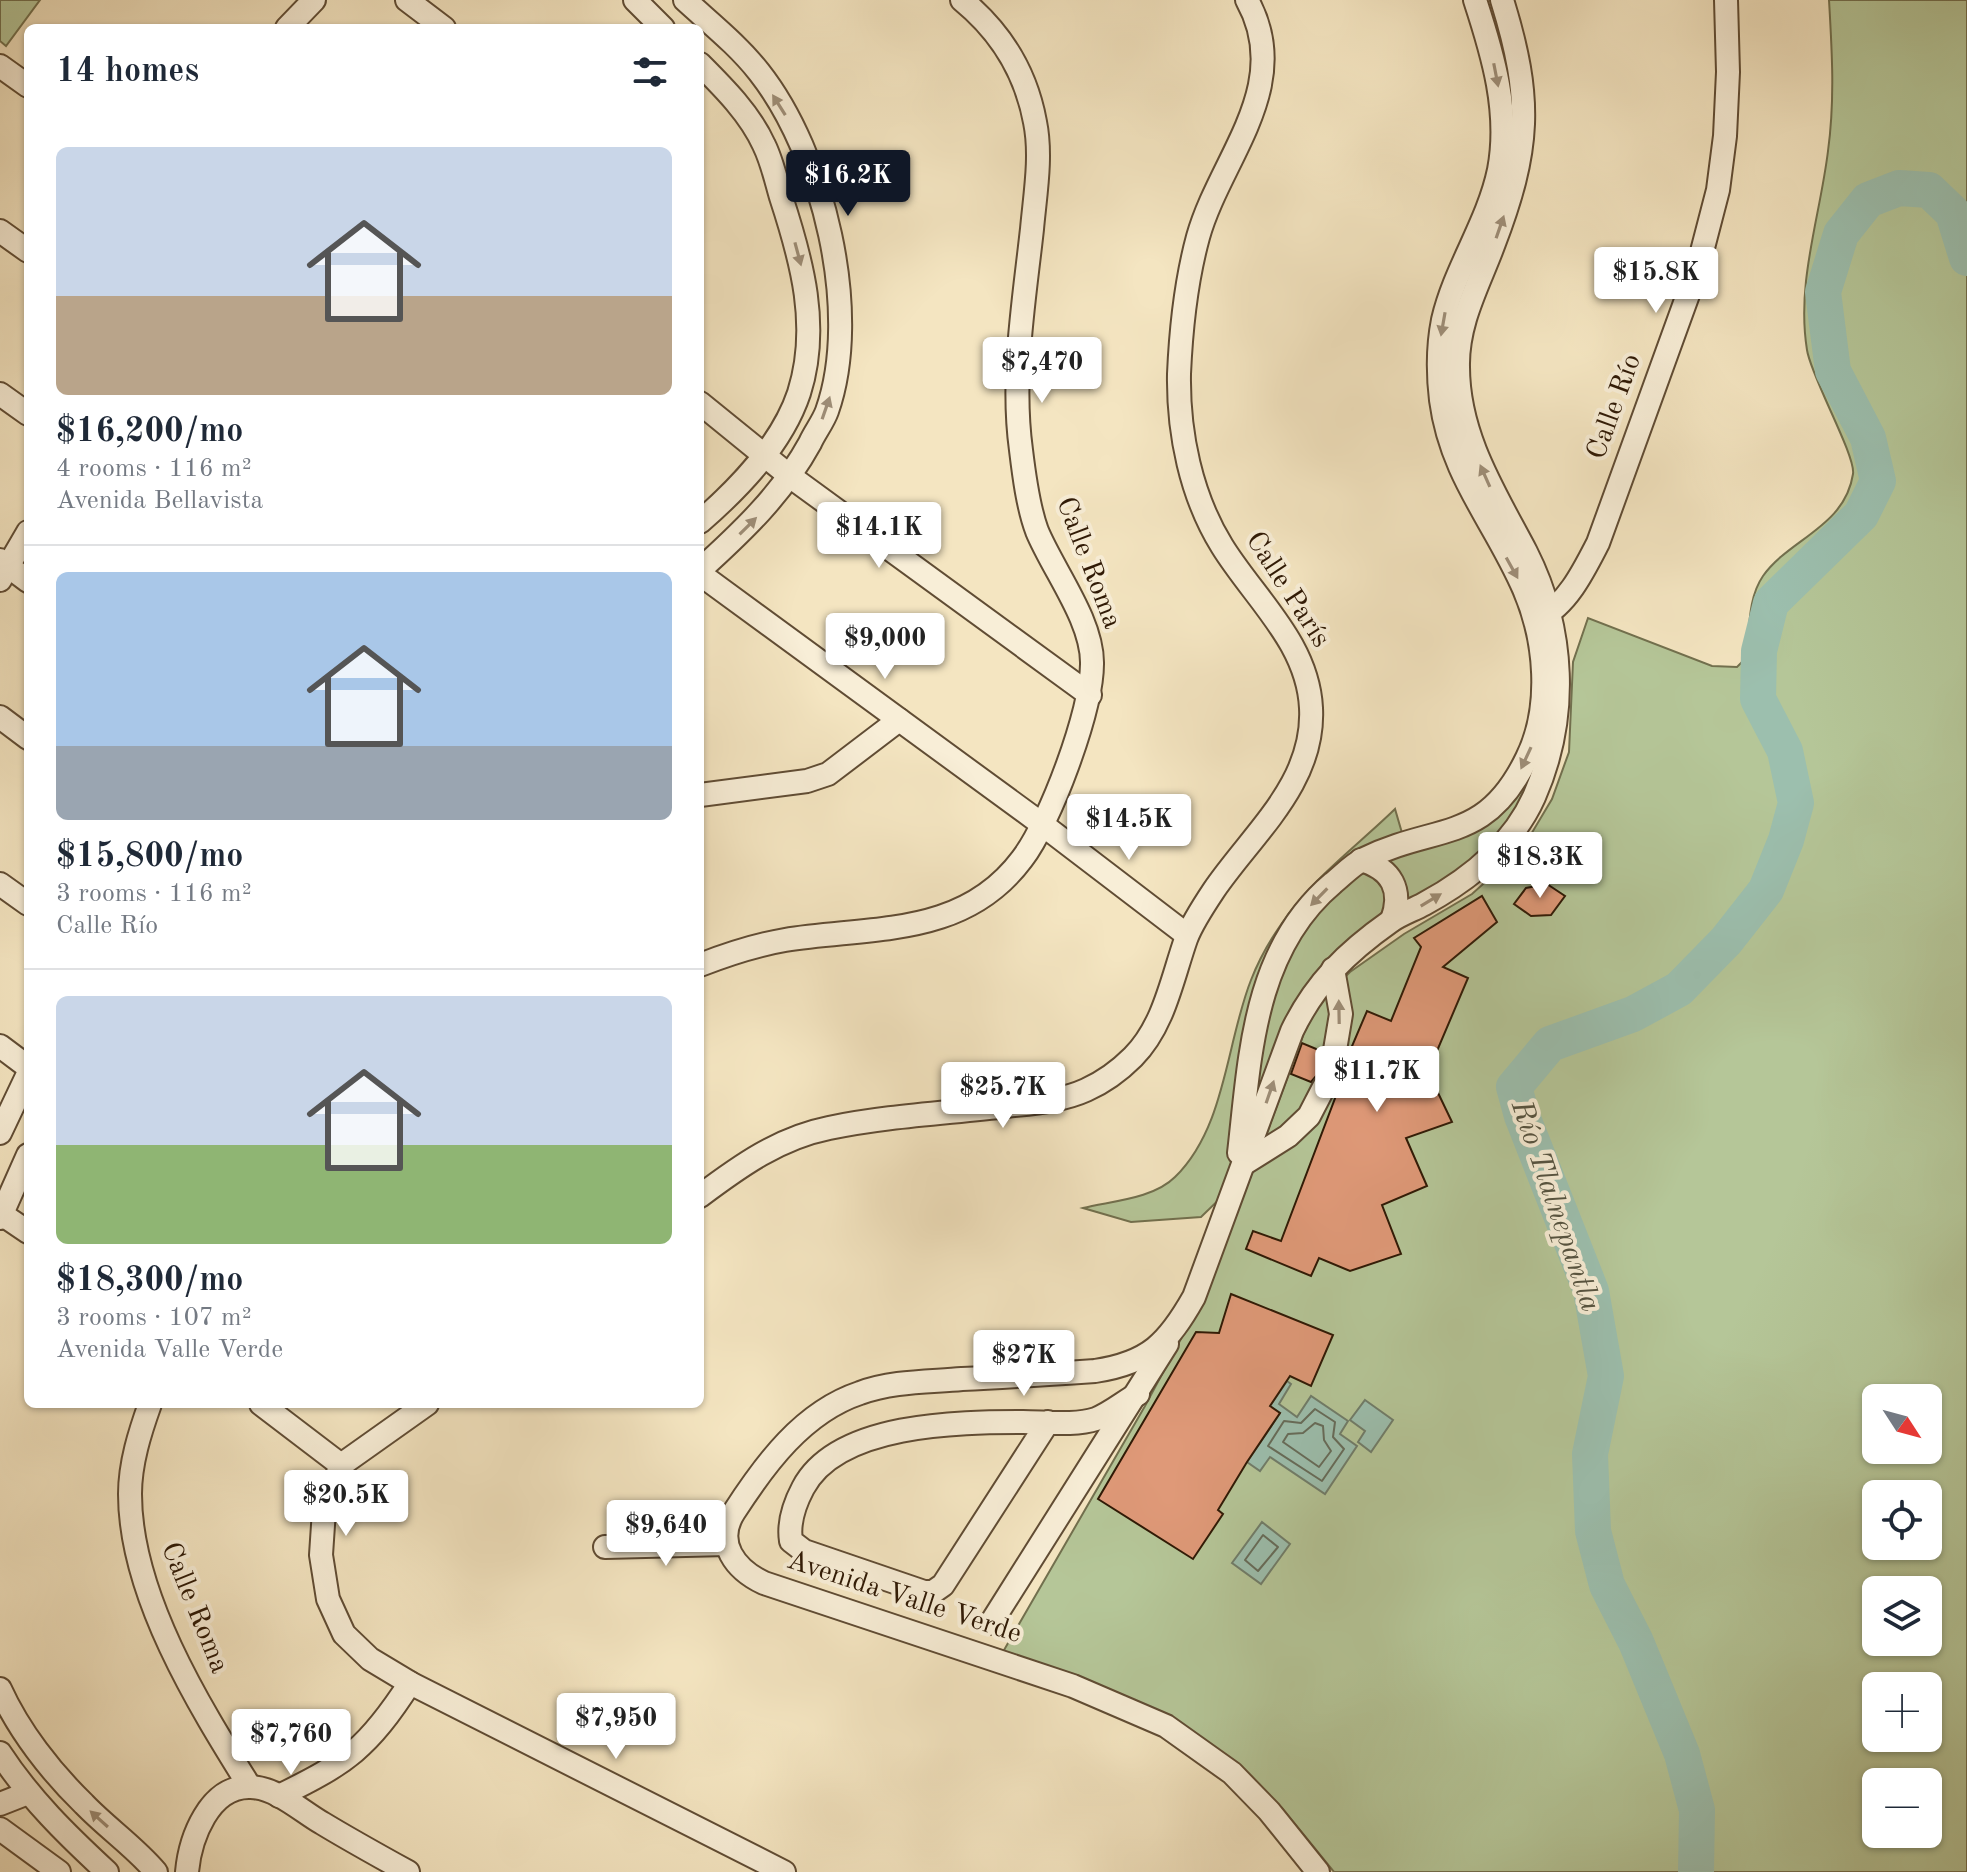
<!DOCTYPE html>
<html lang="en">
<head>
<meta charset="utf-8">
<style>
  :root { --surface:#fff; --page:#f6f6f7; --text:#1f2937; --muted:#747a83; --line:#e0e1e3; --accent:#111827 }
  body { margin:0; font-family:"Old Standard TT",serif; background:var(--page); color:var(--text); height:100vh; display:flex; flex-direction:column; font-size:30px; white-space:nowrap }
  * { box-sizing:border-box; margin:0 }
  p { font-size:26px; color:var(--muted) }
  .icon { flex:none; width:44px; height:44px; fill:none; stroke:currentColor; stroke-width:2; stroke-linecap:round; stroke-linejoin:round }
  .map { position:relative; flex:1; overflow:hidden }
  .details { position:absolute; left:24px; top:24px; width:680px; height:1384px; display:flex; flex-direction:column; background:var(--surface); border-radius:12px; box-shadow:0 2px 6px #0004 }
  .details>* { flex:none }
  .needle { width:52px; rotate:126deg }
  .controls { position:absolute; left:1862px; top:1384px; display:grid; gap:16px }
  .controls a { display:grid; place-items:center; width:80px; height:80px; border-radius:12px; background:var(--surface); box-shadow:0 2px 6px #0004; font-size:40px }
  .price { position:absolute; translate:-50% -68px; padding:0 18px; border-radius:8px; background:#fff; color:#222; font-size:26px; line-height:52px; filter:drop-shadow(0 2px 4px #0008) }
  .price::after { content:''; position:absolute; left:50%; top:48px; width:24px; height:18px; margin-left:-12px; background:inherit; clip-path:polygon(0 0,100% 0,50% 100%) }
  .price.selected { background:var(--accent); color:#fff }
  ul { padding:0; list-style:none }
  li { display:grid; align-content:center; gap:16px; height:424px; padding:0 32px }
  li+li { border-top:2px solid var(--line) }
  li span { display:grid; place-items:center; height:248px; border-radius:12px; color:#555 }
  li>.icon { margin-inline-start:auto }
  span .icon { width:144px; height:144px; fill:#fffc; stroke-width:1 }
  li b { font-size:34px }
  h2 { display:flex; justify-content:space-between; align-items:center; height:96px; padding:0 32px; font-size:34px }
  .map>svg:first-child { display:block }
</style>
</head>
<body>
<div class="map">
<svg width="1967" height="1872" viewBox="0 0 1967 1872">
  <rect width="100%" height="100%" fill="#f4e5c1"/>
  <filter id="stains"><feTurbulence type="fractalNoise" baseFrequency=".0025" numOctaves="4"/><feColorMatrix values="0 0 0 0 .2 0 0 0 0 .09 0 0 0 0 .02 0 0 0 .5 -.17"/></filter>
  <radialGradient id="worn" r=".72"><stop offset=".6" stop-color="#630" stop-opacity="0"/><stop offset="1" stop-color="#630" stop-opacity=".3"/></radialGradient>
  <g fill="#b5c698" stroke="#72704e" stroke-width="2" fill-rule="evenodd">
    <polygon points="0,0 40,0 6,46 0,41"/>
    <path d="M1829 0H1967V1872H1334L1282 1808 1240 1772 1000 1657 1145 1406 1183 1335 1243 1197 1304 1033 1320 1002 1350 972 1404 934 1472 894 1501 868 1530 836 1552 799 1569 752 1573 662 1588 618 1712 666 1737 667 1746 658C1750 632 1747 599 1763 576 1789 539 1845 527 1853 474 1856 456 1811 377 1807 350 1796 283 1820 217 1828 151 1835 100 1832 51 1829 0ZM1876 1398H1928V1450H1876ZM1876 1494H1928V1546H1876ZM1876 1590H1928V1642H1876ZM1876 1686H1928V1738H1876ZM1876 1782H1928V1834H1876Z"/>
    <path d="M1538 743 1536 783 1490 854 1402 912 1387 886 1388 920 1329 966 1230 1189 1201 1217 1131 1222 1083 1208C1111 1201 1153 1199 1175 1177 1226 1127 1226 1043 1251 980 1258 962 1269 942 1280 926 1310 880 1356 847 1395 809L1407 850 1458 836Z"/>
  </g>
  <g fill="#9cbfae" stroke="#707d6a" stroke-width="2">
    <polygon points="1287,1381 1291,1384 1279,1404 1297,1417 1311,1396 1348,1421 1340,1434 1357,1446 1325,1494 1270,1457 1260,1471 1247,1462 1280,1413 1270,1406"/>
    <polygon points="1365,1400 1393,1420 1371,1452 1358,1442 1365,1431 1350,1420"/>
    <polygon points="1262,1522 1290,1544 1261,1584 1232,1563"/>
  </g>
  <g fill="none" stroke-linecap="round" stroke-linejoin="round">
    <g stroke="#666c5a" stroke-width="2">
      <polygon points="1315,1409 1335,1422 1333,1437 1344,1449 1322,1481 1268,1446 1284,1421 1301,1423"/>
      <polygon points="1315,1423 1323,1426 1324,1440 1331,1451 1319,1467 1283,1442 1288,1434 1303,1433"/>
      <polygon points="1263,1535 1278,1547 1258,1571 1245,1560"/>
    </g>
    <polyline stroke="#9cbfae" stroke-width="36" points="1696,1872 1697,1810 1682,1754 1636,1642 1607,1585 1593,1531 1590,1454 1606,1376 1591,1291 1522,1116 1514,1087 1550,1044 1633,1014 1679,989 1726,941 1766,890 1786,840 1796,803 1785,751 1758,699 1759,651 1771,603 1861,515 1878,481 1868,438 1833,371 1823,292 1841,234 1868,200 1899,188 1929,190 1953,213 1967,258"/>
  </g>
  <g fill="#df9978" stroke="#2f1905" stroke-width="2">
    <polygon points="1547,884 1565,896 1551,915 1531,916 1514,904 1526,888"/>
    <polygon points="1482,896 1497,922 1443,967 1468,978 1428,1072 1452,1122 1406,1138 1427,1186 1382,1205 1401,1254 1350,1271 1319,1258 1311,1276 1246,1249 1253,1231 1281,1241 1337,1093 1336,1080 1330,1074 1317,1075 1311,1082 1291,1074 1302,1043 1321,1051 1321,1060 1326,1067 1332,1070 1344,1065 1367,1011 1391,1021 1421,947 1414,938"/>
    <polygon points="1231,1294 1333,1335 1311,1386 1290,1376 1270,1406 1280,1413 1247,1462 1218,1510 1223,1514 1193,1559 1098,1499 1196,1332 1219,1333"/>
  </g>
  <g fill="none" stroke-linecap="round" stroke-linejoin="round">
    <polyline stroke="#cdbc9b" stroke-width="22" stroke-dasharray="22 11" stroke-linecap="butt" points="1324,1087 1334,1056"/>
    <defs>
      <g id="minor">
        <polyline points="407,0 444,28"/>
        <polyline points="635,0 663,28"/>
        <path d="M685 0C710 23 738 45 759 72 823 153 862 312 827 411 823 422 815 432 810 443 782 494 743 531 700 570"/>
        <polyline points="287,28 314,0"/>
        <path d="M700 64C724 88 750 114 764 145 772 161 776 180 781 197 802 261 820 327 799 393 782 444 739 488 700 522"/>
        <polyline points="0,66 28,86"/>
        <polyline points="0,231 28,251"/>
        <polyline points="0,394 28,414"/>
        <polyline points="700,403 791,477 1090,695"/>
        <polyline points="0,560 28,581"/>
        <polyline points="700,574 1043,825 1187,935"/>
        <polyline points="0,580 28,532"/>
        <path d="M1541 617C1568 604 1585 568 1598 543L1698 267 1718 190 1725 136 1728 72 1726 0"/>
        <polyline points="0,717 28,738"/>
        <polyline points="700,795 807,781 828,774 899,720"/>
        <path d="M1361 860C1392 869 1403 890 1392 920"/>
        <polyline points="0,884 28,904"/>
        <path d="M700 965C728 954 756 945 785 940 872 926 963 938 1022 859 1050 823 1092 710 1092 664 1093 621 1053 570 1037 531 1028 507 1024 475 1021 450 1011 377 1024 302 1032 229 1035 195 1042 156 1035 122 1026 73 1001 32 962 0"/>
        <polyline points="1333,969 1341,1014 1334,1056"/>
        <polyline points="0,1046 28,1067"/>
        <polyline points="0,1133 28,1074"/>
        <path d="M1239 1153C1250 1057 1253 950 1333 883 1343 875 1353 864 1364 859 1437 823 1485 845 1527 758 1552 707 1546 640 1524 589 1495 522 1451 476 1441 400 1438 375 1438 345 1443 320 1455 268 1488 223 1499 170 1510 112 1493 55 1475 0"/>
        <polyline points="1245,1163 1288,1136 1309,1116 1324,1087"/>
        <path d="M700 1196C740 1166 779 1138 829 1128 886 1116 948 1113 1007 1106 1033 1103 1062 1101 1086 1090 1104 1082 1119 1071 1133 1057 1164 1026 1172 979 1186 939 1192 923 1204 905 1214 890 1253 833 1315 783 1311 708 1308 643 1254 598 1222 546 1191 496 1178 433 1179 374 1181 328 1186 281 1198 237 1220 158 1295 86 1247 0"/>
        <polyline points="0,1213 28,1232"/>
        <polyline points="0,1218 28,1155"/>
        <path d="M150 1404C140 1432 130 1463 130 1494 130 1594 198 1704 250 1787"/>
        <polyline points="261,1404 341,1465"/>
        <polyline points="427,1404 341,1465 324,1510 321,1555 328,1599 344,1634 370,1659 410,1683 784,1872"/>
        <path d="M1048 1422 943 1585 933 1592H924L804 1551 791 1541C788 1522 794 1505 803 1488 837 1423 958 1422 1023 1422 1045 1422 1075 1426 1096 1419 1111 1413 1125 1401 1138 1394"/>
        <polyline points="605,1547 726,1544"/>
        <polyline points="991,1623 1167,1344"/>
        <path d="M0 1689C19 1731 51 1772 84 1804 107 1828 135 1847 156 1872"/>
        <path d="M0 1753C30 1799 67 1835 107 1872"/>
        <path d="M279 1796C347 1763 368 1748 410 1683"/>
        <polyline points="0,1804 28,1793"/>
        <polyline points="0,1829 59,1872"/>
        <path d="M187 1872C190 1839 209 1785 251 1787 277 1788 301 1811 322 1823 350 1840 379 1856 408 1872"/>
        <path d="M1318 1872 1269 1811 1232 1773 1166 1726 1073 1686 764 1583C736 1570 714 1543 734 1512 765 1464 803 1412 860 1393 892 1381 928 1382 962 1379 1006 1377 1051 1374 1095 1371 1149 1363 1168 1343 1194 1297L1292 1031C1315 983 1347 952 1391 921 1401 914 1413 910 1424 904 1470 879 1512 846 1534 797 1569 718 1565 629 1526 552 1495 493 1458 436 1458 367 1457 323 1478 286 1493 246 1530 149 1533 100 1502 0"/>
      </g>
    </defs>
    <use href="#minor" stroke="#604c34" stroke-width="26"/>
    <use href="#minor" stroke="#f8eed7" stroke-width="22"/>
  </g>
  <defs><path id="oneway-solid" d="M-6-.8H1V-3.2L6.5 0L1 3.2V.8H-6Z" transform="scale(2)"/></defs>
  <g fill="#9e8e78">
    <use href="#oneway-solid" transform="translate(1496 75) rotate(79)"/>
    <use href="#oneway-solid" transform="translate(779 105) rotate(-122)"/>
    <use href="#oneway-solid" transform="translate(1500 227) rotate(-71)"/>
    <use href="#oneway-solid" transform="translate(798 254) rotate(75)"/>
    <use href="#oneway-solid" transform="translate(1443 324) rotate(100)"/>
    <use href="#oneway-solid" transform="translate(826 408) rotate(-71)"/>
    <use href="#oneway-solid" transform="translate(1485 476) rotate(-114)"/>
    <use href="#oneway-solid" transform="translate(748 526) rotate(-45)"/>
    <use href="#oneway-solid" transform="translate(1512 568) rotate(61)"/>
    <use href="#oneway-solid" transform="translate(1526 758) rotate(115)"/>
    <use href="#oneway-solid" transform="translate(1319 897) rotate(134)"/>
    <use href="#oneway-solid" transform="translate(1431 900) rotate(-31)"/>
    <use href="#oneway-solid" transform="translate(1339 1012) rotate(-91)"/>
    <use href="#oneway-solid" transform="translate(1270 1092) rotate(-71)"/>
    <use href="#oneway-solid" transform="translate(99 1819) rotate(-138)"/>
  </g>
  <g text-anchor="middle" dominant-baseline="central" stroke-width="8" stroke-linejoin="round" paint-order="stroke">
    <g font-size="28" fill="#2f1905" stroke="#f8eed7">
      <text transform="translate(1615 407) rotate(-70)">Calle Río</text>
      <text transform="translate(1088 563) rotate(69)">Calle Roma</text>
      <text transform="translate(1287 590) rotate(57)">Calle París</text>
      <text transform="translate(904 1598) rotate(18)">Avenida Valle Verde</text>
      <text transform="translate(194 1608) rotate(68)">Calle Roma</text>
    </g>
    <g font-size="30" font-style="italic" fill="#555340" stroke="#f8eed7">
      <text transform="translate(1555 1206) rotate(71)">Río Tlalnepantla</text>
    </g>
  </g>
  <rect width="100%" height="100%" filter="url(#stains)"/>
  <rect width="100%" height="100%" fill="url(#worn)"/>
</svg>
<div class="controls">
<a><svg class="needle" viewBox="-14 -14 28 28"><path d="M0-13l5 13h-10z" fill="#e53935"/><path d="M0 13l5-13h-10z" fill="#747a83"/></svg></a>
<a><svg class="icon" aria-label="locate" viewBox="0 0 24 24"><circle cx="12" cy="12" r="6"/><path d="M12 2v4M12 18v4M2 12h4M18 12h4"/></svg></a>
<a><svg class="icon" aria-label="layers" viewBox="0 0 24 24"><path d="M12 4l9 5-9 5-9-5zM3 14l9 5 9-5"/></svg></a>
<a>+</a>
<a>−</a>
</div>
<b class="price selected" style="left:848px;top:218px">$16.2K</b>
<b class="price" style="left:1656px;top:315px">$15.8K</b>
<b class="price" style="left:1042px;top:405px">$7,470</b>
<b class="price" style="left:879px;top:570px">$14.1K</b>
<b class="price" style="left:885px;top:681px">$9,000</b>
<b class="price" style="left:1129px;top:862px">$14.5K</b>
<b class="price" style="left:1540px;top:900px">$18.3K</b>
<b class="price" style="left:1377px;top:1114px">$11.7K</b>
<b class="price" style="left:1003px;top:1130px">$25.7K</b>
<b class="price" style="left:1024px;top:1398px">$27K</b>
<b class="price" style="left:346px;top:1538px">$20.5K</b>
<b class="price" style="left:666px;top:1568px">$9,640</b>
<b class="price" style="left:616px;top:1761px">$7,950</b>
<b class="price" style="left:291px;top:1777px">$7,760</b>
<section class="details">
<h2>14 homes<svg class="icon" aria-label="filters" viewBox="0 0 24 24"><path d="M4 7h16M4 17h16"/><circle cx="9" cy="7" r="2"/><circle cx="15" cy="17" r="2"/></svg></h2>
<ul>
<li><span style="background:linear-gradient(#c9d6e8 60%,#b9a48a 0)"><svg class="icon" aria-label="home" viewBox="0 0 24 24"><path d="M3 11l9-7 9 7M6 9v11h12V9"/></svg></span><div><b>$16,200/mo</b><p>4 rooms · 116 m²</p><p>Avenida Bellavista</p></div></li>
<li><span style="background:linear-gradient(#a9c7e8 70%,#9aa5b1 0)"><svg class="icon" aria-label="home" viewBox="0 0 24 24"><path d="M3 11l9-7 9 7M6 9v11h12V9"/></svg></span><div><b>$15,800/mo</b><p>3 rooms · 116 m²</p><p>Calle Río</p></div></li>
<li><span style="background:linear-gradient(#c9d6e8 60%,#8fb573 0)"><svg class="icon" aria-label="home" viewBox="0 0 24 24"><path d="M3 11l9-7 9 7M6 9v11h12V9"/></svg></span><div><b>$18,300/mo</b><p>3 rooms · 107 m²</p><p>Avenida Valle Verde</p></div></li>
</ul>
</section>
</div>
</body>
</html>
